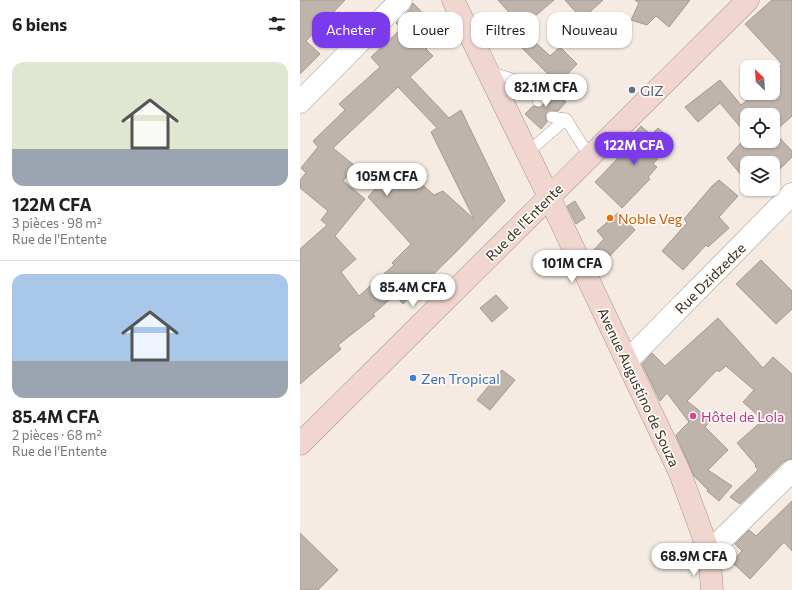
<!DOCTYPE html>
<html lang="fr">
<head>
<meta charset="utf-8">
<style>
  :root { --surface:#fff; --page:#f2f2f2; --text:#202124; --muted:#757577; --line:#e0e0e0; --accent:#7c3aed }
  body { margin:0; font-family:Commissioner,sans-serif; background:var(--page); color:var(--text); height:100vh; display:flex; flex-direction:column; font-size:15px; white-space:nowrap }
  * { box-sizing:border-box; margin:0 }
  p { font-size:13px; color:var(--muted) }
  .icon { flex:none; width:22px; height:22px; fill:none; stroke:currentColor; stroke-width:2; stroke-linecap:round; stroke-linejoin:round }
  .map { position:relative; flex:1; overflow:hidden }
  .sheet { display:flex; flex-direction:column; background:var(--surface); width:300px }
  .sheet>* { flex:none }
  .top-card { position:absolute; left:12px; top:12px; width:380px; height:36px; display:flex; gap:8px }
  .needle { width:26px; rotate:335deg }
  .fabs { position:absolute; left:440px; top:60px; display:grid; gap:8px }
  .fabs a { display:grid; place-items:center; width:40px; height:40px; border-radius:8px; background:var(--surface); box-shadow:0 1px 3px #0004; font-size:20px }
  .price { position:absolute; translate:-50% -34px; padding:0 9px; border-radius:14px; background:#fff; color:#222; font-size:13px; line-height:26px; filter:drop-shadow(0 1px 2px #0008) }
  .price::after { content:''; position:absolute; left:50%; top:24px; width:12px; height:9px; margin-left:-6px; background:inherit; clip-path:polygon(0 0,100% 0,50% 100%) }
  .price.on { background:var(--accent); color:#fff }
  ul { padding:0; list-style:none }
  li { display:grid; align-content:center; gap:8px; height:212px; padding:0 12px }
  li+li { border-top:1px solid var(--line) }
  li span { display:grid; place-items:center; height:124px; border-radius:12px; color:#555 }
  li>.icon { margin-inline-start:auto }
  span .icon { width:72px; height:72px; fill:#fffc; stroke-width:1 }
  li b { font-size:17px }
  h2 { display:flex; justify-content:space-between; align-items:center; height:48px; padding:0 12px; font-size:17px }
  .tag { padding:0 14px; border-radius:12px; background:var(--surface); box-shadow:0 1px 3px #0004; font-size:14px; line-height:36px }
  .tag.on { background:var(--accent); color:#fff }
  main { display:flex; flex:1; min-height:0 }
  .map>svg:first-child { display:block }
</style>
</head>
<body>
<main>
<section class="sheet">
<h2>6 biens<svg class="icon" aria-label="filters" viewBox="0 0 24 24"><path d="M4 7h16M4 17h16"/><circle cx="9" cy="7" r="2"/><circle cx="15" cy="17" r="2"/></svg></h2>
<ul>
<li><span style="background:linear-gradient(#dfe7d0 70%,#9aa5b1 0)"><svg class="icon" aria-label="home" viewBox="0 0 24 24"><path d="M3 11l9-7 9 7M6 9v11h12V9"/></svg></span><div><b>122M CFA</b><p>3 pièces · 98 m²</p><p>Rue de l'Entente</p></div></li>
<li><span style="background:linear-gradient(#a9c7e8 70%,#9aa5b1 0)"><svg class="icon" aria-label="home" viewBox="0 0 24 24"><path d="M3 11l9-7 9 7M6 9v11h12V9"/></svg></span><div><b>85.4M CFA</b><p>2 pièces · 68 m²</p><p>Rue de l'Entente</p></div></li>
</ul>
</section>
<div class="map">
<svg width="492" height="590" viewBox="0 0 492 590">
  <rect width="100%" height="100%" fill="#f5ebe2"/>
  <g fill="#beb4ac" stroke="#a39a92" fill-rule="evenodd">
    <polygon points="0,0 45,0 6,41 20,54 0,74"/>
    <polygon points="198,0 254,0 222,27"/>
    <polygon points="265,0 303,0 282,19"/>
    <polygon points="335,0 390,0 369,27 356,16 347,25 331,20 339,3"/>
    <polygon points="472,0 492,0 492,116 474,132 492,151 492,157 480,169 474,163 447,163 447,182 427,158 447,136 447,141 473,141 473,115 447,115 447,135 420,103 398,122 385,107 420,80 441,105 457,93 473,93 473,73 482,64 445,24"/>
    <path d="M113 3 142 33 126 49 133 56 110 77 149 118 161 110 205 201 156 252 103 304 95 295 73 314 75 316 38 345 41 349 0 384V249L27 225 21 220 28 211 0 188V180L6 173 1 168 18 147 13 141 45 110 39 104 80 67 71 57 102 28 96 23 110 9ZM98 87 137 128 131 132 174 219 143 191 134 195 98 163 68 197 111 244 92 263 94 265 59 296 41 272 56 259 35 236 65 199 43 181 55 166 33 148Z"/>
    <polygon points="222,30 250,56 260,47 277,64 258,84 213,39"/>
    <polygon points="251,88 266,102 258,111 250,110 247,112 245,116 247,122 241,129 225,114 233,106 239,108 243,106 245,103 244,94"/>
    <polygon points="341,126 351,135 358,128 373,141 353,164 357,167 348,177 350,179 322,208 295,182 325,151 322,148"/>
    <polygon points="419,180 438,196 419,217 429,228 408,247 406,245 383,270 362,251 387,223 384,219 412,186"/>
    <polygon points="275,201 285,218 276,224 267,206"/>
    <polygon points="319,212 335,230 297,269 290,254 304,239 297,231"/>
    <polygon points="461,260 492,291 492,309 476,324 436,284"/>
    <polygon points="196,295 208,308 192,322 180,308"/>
    <polygon points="418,318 463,368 473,357 492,374 492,459 489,459 483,462 440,504 430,497 458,470 455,466 456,465 437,443 463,420 443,402 454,390 426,366 419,372 417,370 387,401 411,420 405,427 428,450 408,470 432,486 419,501 407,491 408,490 394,476 376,435 389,422 367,393 360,401 342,364 352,353 365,366"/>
    <polygon points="202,370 215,380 190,410 177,400"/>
    <polygon points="492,501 492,551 484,542 450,579 432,562 442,551 435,544 449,530 456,536"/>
    <polygon points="0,533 38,570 18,590 0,590"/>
  </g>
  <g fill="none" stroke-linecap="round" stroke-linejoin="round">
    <defs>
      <g id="lane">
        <polyline points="189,72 236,86 238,101"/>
        <polyline points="252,117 266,119 290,157"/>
        <polyline points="228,152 266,119"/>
      </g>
      <g id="street">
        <polyline points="0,102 101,0"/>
        <polyline points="327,361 492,194"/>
        <polyline points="409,552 492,471"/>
      </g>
      <g id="secondary">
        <polyline points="153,0 249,197 380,473 409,552 412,590"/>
        <polyline points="0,444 448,0"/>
      </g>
    </defs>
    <use href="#lane" stroke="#9f968d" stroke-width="12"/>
    <use href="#street" stroke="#9f968d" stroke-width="23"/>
    <use href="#secondary" stroke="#9f968d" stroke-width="23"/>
    <use href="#lane" stroke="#fff" stroke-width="11"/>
    <use href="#street" stroke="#fff" stroke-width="22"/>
    <use href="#secondary" stroke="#f1d6d0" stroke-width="22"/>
  </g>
  <circle fill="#5c6f8a" stroke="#fff9f3" stroke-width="1.5" cx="332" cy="90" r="4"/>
  <circle fill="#e8710a" stroke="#fff9f3" stroke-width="1.5" cx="310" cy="218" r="4"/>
  <circle fill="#3f7fe0" stroke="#fff9f3" stroke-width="1.5" cx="113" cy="378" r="4"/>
  <circle fill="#d1479c" stroke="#fff9f3" stroke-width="1.5" cx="393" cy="416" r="4"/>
  <g text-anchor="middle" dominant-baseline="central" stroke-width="3.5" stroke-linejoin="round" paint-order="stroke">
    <g font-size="14" fill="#4e5e75" stroke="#fff9f3" text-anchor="start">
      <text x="340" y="90">GIZ</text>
    </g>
    <g font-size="14" fill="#c56008" stroke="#fff9f3" text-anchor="start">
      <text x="318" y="218">Noble Veg</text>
    </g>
    <g font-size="14" fill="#332f2c" stroke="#fff9f3">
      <text transform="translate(224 222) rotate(-45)">Rue de l'Entente</text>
      <text transform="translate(410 278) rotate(-45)">Rue Dzidzedze</text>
      <text transform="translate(339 387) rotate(65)">Avenue Augustino de Souza</text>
    </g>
    <g font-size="14" fill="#366cbe" stroke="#fff9f3" text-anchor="start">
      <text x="121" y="378">Zen Tropical</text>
    </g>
    <g font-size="14" fill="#b23c85" stroke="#fff9f3" text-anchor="start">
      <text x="401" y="416">Hôtel de Lola</text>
    </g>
  </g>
</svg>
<div class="fabs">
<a><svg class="needle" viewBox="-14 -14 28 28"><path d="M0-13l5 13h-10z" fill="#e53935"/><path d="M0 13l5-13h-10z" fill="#757577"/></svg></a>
<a><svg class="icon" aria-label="locate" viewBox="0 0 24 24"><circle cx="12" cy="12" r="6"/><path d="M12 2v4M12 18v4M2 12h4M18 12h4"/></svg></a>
<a><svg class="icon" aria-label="layers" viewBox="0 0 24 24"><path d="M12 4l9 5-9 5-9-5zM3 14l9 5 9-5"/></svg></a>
</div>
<b class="price" style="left:246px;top:108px">82.1M CFA</b>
<b class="price on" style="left:334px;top:166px">122M CFA</b>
<b class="price" style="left:87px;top:197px">105M CFA</b>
<b class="price" style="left:272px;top:284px">101M CFA</b>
<b class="price" style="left:113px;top:308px">85.4M CFA</b>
<b class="price" style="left:394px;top:577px">68.9M CFA</b>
<div class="top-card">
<a class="tag on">Acheter</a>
<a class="tag">Louer</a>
<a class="tag">Filtres</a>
<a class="tag">Nouveau</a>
</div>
</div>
</main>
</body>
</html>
